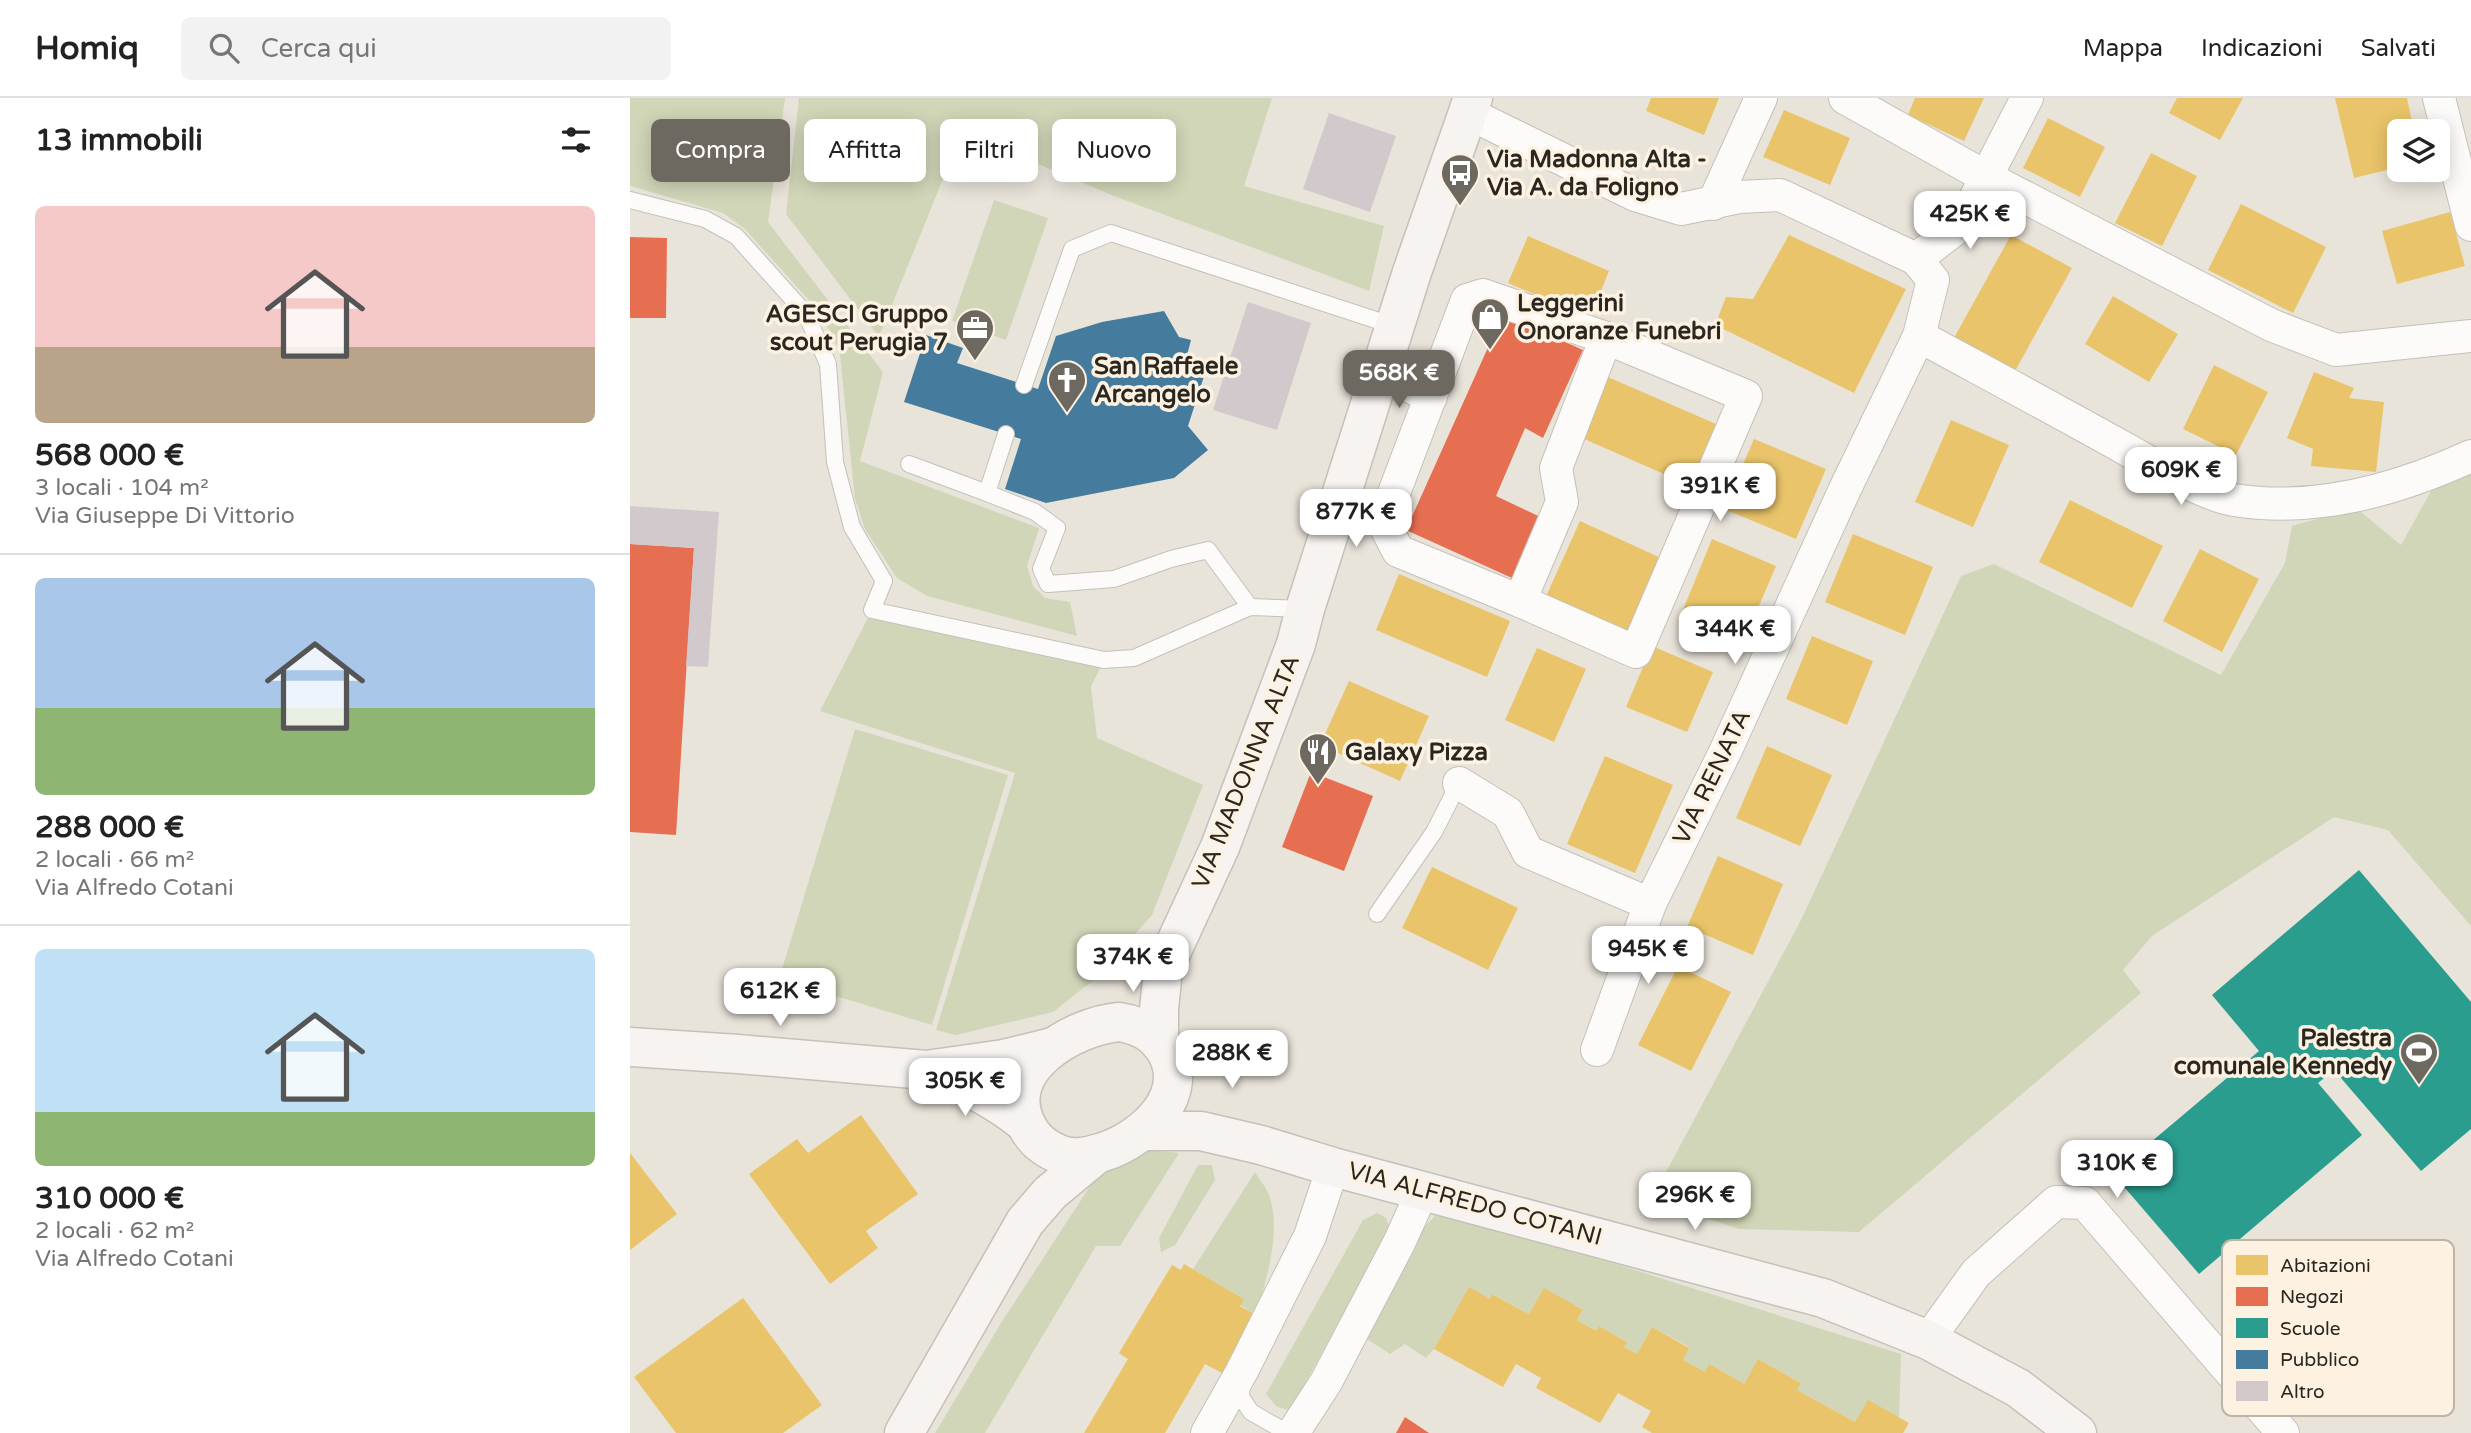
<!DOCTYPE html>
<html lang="it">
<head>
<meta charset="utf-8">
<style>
  :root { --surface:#fff; --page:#f2f2f2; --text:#222; --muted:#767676; --line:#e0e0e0; --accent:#6d6961 }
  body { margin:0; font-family:"Varela Round",sans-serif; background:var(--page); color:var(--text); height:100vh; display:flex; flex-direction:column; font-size:26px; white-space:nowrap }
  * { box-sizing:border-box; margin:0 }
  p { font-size:23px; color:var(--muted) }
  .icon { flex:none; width:38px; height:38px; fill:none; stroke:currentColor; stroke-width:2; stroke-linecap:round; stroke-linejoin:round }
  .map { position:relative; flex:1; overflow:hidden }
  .drawer { display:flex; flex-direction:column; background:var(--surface); width:630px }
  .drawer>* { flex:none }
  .banner { position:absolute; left:21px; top:21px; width:665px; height:63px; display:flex; gap:14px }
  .fabs { position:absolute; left:1757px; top:21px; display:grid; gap:14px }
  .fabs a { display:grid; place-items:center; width:63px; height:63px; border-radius:10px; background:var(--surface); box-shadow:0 4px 18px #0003; font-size:35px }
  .price { position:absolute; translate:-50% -60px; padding:0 16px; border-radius:14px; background:#fff; color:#222; font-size:23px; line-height:46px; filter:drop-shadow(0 2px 4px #0008) }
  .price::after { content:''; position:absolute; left:50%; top:42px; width:21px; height:16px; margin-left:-10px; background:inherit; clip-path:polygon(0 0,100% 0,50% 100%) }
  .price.selected { background:var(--accent); color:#fff }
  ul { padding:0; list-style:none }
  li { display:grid; align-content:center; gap:14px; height:371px; padding:0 35px }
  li+li { border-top:2px solid var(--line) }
  li span { display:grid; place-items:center; height:217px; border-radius:10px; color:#555 }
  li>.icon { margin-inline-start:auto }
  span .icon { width:126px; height:126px; fill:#fffc; stroke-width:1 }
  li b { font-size:30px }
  h2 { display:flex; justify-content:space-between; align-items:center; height:84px; padding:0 35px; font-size:30px }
  .pill { padding:0 24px; border-radius:10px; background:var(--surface); box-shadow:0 4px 18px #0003; font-size:24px; line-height:63px }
  .pill.selected { background:var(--accent); color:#fff }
  header { display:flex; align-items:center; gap:42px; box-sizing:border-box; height:98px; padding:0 35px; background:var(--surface); border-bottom:2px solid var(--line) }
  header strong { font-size:33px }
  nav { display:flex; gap:38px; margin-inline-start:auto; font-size:24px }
  .search { width:490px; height:63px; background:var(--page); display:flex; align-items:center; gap:18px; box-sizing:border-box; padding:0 24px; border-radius:10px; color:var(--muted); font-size:26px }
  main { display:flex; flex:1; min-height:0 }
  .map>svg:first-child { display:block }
</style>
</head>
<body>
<header>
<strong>Homiq</strong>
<div class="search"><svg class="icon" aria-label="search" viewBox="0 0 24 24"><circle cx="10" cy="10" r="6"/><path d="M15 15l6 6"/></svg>Cerca qui</div>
<nav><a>Mappa</a><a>Indicazioni</a><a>Salvati</a></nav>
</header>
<main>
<section class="drawer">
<h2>13 immobili<svg class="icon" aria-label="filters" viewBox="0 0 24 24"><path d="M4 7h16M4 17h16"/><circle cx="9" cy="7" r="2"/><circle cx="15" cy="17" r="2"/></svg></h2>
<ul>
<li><span style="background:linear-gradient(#f6c9c9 65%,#b9a48a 0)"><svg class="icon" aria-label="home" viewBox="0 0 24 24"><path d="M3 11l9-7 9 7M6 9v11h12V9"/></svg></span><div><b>568 000 €</b><p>3 locali · 104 m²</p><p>Via Giuseppe Di Vittorio</p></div></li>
<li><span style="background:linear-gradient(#a9c7e8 60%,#8fb573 0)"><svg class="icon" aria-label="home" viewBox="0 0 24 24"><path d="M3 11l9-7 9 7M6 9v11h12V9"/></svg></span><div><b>288 000 €</b><p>2 locali · 66 m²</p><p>Via Alfredo Cotani</p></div></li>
<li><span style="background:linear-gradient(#bfe0f5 75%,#8fb573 0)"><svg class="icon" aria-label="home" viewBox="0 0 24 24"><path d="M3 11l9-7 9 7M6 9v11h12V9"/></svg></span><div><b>310 000 €</b><p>2 locali · 62 m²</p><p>Via Alfredo Cotani</p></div></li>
</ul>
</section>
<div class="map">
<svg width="1841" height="1335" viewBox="0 0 1841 1335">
  <rect width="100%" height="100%" fill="#e9e4da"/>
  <g fill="#d1d6b8">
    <polygon points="0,0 155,0 138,124 253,274 230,363 409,430 397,468 403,488 415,500 440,504 447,538 297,498 267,480 235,431 225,401 210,257 203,238 186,210 115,131 93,115 0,88"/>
    <polygon points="169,0 642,0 614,88 754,128 739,193 484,98 332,34 249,239 156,116"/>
    <polygon points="364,102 418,120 376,242 322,223"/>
    <polygon points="1841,376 1841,828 1758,732 1704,719 1522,838 1493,872 1511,895 1229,1134 1109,1131 1021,1102 1171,822 1331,478 1364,466 1591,577 1655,465 1662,428 1726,410 1771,447 1801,393"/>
    <polygon points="242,512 474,562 461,589 467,640 573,687 522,817 466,880 423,914 326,937 306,932 385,675 190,613"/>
    <polygon points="225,631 378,677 302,927 149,881"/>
    <polygon points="520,1052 549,1055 490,1148 466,1148 355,1335 305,1335 371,1225 464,1082 488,1063"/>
    <polygon points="568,1067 582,1067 585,1082 545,1147 531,1154 529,1140"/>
    <path d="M625 1074C629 1081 636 1089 639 1097 652 1133 636 1182 626 1217L610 1207 614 1201 563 1171Z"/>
    <polygon points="747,1115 756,1120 760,1130 660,1313 646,1308 636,1296 733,1122"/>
    <polygon points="807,1116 989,1167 1271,1256 1269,1319 1225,1324 1167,1292 1171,1285 1128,1261 1114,1286 1075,1274 1053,1262 1059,1249 1022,1229 1007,1256 994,1249 996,1243 969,1228 966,1233 947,1222 953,1213 899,1216 863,1196 860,1201 839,1190 804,1251 796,1260 775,1246 760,1256 735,1240 789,1134"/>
  </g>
  <g fill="#e9c46a">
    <polygon points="1021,0 1089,0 1074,37 1016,13"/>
    <polygon points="1285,0 1354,0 1334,43 1278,17"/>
    <polygon points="1547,0 1613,0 1590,42 1539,15"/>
    <polygon points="1705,0 1777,0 1784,33 1769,33 1769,69 1724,80"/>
    <polygon points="1154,12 1220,40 1200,87 1133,59"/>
    <polygon points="1418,20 1475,49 1450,99 1393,70"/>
    <polygon points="1521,55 1567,78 1532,148 1485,125"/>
    <polygon points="1611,106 1696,149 1663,215 1578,172"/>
    <polygon points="1820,114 1835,168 1767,186 1752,133"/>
    <polygon points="1159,137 1276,191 1224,295 1085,227 1096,199 1123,201"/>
    <polygon points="1381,137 1442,170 1385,273 1324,240"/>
    <polygon points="898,138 979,173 960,220 878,185"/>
    <polygon points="1483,198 1548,236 1519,284 1455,246"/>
    <polygon points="1584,267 1638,294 1606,357 1553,331"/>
    <polygon points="1684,274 1724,290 1719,300 1754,304 1746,374 1681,368 1683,351 1657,340"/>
    <polygon points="971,276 1093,329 1066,390 945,337"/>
    <polygon points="1321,322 1379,347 1343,429 1285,404"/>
    <polygon points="1124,341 1196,371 1166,441 1094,411"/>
    <polygon points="1440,402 1533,448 1502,510 1409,464"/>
    <polygon points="950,423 1031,460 994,542 913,505"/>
    <polygon points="1223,436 1303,469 1275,537 1195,504"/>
    <polygon points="1082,441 1146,468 1111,550 1048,524"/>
    <polygon points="1570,451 1629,481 1592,554 1533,523"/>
    <polygon points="769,476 880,523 857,579 746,532"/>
    <polygon points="1182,538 1243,563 1217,627 1156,601"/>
    <polygon points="1022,548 1083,574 1057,634 996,609"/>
    <polygon points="907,550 956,571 924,644 875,622"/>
    <polygon points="719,583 799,618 770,683 690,647"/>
    <polygon points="1137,648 1202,677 1170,748 1106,720"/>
    <polygon points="975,658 1043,687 1005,775 937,746"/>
    <polygon points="1088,758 1153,786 1123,857 1057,829"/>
    <polygon points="802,769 888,810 858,872 772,830"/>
    <polygon points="1048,868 1101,894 1061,973 1008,947"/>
    <polygon points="231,1017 288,1096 236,1133 248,1150 200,1186 119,1076 167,1041 178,1055"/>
    <polygon points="0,1055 47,1116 0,1152"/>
    <polygon points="554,1166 614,1201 610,1208 626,1217 592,1275 575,1266 535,1335 454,1335 498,1261 489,1255 542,1167 551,1172"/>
    <polygon points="839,1189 860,1201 862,1196 899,1216 914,1190 953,1212 947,1222 966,1233 969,1228 997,1244 994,1249 1007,1256 1022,1229 1059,1250 1053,1262 1075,1274 1079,1266 1114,1286 1128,1261 1171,1285 1167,1292 1225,1324 1238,1302 1279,1325 1273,1335 1022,1335 1012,1329 1021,1313 988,1295 970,1325 906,1290 911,1280 886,1266 873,1289 804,1251"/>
    <polygon points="113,1200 192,1307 153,1335 46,1335 4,1279"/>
  </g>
  <g fill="#e76f51">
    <polygon points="0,139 37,140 36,220 0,220"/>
    <polygon points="873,216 953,252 913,340 895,330 866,398 921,424 893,485 776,432"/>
    <polygon points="0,446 64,450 46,737 0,734"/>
    <polygon points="681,674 743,698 714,773 652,749"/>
    <polygon points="775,1319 799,1335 766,1335"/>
  </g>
  <polygon fill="#2a9d8f" points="1729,772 1841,904 1841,1031 1791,1073 1704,972 1688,985 1732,1037 1569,1176 1483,1076 1629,953 1582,897"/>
  <polygon fill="#457b9d" points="534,213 549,239 561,242 555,265 576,272 558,328 578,352 544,380 416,405 375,391 391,341 274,304 296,237 333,250 327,265 408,291 426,238 472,224"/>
  <g fill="#d2c9cc">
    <polygon points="699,15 766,38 740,114 673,91"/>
    <polygon points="618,204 681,225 647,332 583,312"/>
    <polygon points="0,408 89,414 78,569 56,568 64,450 0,446"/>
  </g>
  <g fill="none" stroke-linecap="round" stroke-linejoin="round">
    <defs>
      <g id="lane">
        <polyline points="0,102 75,121 106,138 176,216 198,266 205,364 222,429 254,483 242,512 474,562 504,560 620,509 675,511"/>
        <polyline points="394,287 442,151 481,135 764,228"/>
        <polyline points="376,336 357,395 405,414 427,430 411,471 418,486 484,481 541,461 578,452 620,509"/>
        <polyline points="279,366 357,395"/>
        <polyline points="747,816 804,734 829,685"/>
        <polyline points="612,1283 611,1299 621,1314 649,1330 666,1330"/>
      </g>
      <g id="street">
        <polyline points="1215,0 1356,79 1397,0"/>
        <polyline points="1809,0 1841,127"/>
        <polyline points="838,15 1005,97 1051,111 1109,99 1150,97 1286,161 1332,126 1356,79 1641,227 1706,252 1841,238"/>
        <polyline points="1083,106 1131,0"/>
        <polygon points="853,197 976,240 1116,298 1006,554 890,503 768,453 753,424 837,202"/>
        <path d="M1289 238C1357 275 1426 312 1494 350 1523 366 1573 397 1604 402 1686 415 1767 392 1841 358"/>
        <polyline points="752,275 801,299"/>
        <polyline points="890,503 932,404 926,370 976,240"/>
        <polyline points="829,685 878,715 898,754 1020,806 1095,654 1215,391 1289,238 1303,182 1286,161"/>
        <polyline points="967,952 1020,806"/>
        <polyline points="1298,1242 1346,1175 1426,1104 1455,1105 1653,1335"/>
        <polyline points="577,1335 612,1273 680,1138 703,1069"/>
        <polyline points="663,1335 696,1284 769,1145 793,1092"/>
      </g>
      <g id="secondary">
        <path d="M489 924C508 927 523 934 534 950 564 996 514 1041 473 1054 459 1058 446 1062 431 1057 415 1051 403 1042 396 1026 369 970 444 928 489 924Z"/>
        <polyline points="529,944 529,911 533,872 590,749 666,546 675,511 782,174 843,0"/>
        <polyline points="0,949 108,956 296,972 374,961 423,949"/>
        <path d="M298 973C335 985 365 1001 395 1025"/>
        <polyline points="514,1033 571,1033 631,1047 703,1069 1193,1200 1298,1242 1388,1290 1447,1335"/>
        <polyline points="274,1335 395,1124 420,1095 467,1056"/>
      </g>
    </defs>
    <use href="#lane" stroke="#c5c0b8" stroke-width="18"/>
    <use href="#street" stroke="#c5c0b8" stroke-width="34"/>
    <use href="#secondary" stroke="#c5c0b8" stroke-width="41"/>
    <use href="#lane" stroke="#fcfbf9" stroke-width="16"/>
    <use href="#street" stroke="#fcfbf9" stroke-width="32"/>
    <use href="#secondary" stroke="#f7f3f1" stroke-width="38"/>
  </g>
  <defs>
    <symbol id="bus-pin" viewBox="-11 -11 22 30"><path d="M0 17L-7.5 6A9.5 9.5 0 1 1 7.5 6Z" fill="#6d6961" stroke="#fdf2e1"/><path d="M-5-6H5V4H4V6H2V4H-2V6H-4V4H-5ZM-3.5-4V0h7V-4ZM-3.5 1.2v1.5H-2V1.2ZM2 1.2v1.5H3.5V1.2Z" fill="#fff"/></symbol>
    <symbol id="shop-pin" viewBox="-11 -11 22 30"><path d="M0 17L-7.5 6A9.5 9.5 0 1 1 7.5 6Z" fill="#6d6961" stroke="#fdf2e1"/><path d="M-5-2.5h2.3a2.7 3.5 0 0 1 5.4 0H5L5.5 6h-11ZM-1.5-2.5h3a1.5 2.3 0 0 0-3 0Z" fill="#fff"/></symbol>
    <symbol id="office-pin" viewBox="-11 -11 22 30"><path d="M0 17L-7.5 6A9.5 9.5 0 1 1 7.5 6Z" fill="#6d6961" stroke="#fdf2e1"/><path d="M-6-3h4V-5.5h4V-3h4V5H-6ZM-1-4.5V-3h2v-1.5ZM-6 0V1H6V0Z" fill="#fff"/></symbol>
    <symbol id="church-pin" viewBox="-11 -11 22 30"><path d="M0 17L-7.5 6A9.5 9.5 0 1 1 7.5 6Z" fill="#6d6961" stroke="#fdf2e1"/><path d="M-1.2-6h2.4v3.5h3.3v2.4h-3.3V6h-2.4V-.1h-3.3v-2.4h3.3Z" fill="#fff"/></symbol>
    <symbol id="restaurant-pin" viewBox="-11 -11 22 30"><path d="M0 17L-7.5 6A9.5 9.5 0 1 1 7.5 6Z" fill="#6d6961" stroke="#fdf2e1"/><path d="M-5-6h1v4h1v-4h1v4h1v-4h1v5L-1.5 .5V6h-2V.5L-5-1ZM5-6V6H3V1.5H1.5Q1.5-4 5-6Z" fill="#fff"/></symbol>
    <symbol id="stadium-pin" viewBox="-11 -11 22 30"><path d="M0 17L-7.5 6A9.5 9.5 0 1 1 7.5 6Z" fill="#6d6961" stroke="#fdf2e1"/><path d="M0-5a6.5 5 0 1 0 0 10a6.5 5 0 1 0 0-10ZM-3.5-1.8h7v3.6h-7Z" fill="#fff"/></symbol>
  </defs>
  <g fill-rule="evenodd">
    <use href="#bus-pin" x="808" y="53" width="44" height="60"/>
    <use href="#shop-pin" x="838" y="197" width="44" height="60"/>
    <use href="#office-pin" x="323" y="208" width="44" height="60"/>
    <use href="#church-pin" x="415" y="260" width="44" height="60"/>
    <use href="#restaurant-pin" x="666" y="632" width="44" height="60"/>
    <use href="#stadium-pin" x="1767" y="932" width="44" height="60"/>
  </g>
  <g text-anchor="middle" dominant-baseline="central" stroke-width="7" stroke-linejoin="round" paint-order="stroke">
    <g font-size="24" font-weight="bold" fill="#2a2720" stroke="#fdf2e1" text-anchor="start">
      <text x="857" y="61">Via Madonna Alta -<tspan x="857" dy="28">Via A. da Foligno</tspan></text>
      <text x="887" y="205">Leggerini<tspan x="887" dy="28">Onoranze Funebri</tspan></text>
      <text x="318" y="216" text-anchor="end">AGESCI Gruppo<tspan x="318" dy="28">scout Perugia 7</tspan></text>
      <text x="464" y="268">San Raffaele<tspan x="464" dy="28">Arcangelo</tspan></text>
      <text x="715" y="654">Galaxy Pizza</text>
      <text x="1762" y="940" text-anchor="end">Palestra<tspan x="1762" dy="28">comunale Kennedy</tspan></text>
    </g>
    <g font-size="24" fill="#2a2720" stroke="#fdf2e1">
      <text transform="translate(616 674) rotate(-68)">VIA MADONNA ALTA</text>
      <text transform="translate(1082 679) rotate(-64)">VIA RENATA</text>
      <text transform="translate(845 1106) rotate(15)">VIA ALFREDO COTANI</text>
    </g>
  </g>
  <rect x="1592" y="1142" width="232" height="176" rx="10" fill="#fdf2e1" stroke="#beb5a7" stroke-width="2"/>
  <rect x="1606" y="1157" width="32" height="20" fill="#e9c46a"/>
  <rect x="1606" y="1189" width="32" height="19" fill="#e76f51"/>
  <rect x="1606" y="1220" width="32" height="20" fill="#2a9d8f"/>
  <rect x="1606" y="1252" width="32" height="19" fill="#457b9d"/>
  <rect x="1606" y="1283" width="32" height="20" fill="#d2c9cc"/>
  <g font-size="19" fill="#2a2720">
    <text x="1650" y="1174">Abitazioni</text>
    <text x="1650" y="1205">Negozi</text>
    <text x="1650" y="1237">Scuole</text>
    <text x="1650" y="1268">Pubblico</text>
    <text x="1650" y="1300">Altro</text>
  </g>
</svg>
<div class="fabs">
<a><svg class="icon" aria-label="layers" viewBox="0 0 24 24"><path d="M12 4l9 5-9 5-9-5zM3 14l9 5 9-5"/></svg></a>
</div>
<b class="price" style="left:1340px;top:153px">425K €</b>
<b class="price selected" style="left:769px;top:312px">568K €</b>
<b class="price" style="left:1551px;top:409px">609K €</b>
<b class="price" style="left:1090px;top:425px">391K €</b>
<b class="price" style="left:726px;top:451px">877K €</b>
<b class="price" style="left:1105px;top:568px">344K €</b>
<b class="price" style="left:1018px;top:888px">945K €</b>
<b class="price" style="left:503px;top:896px">374K €</b>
<b class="price" style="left:150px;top:930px">612K €</b>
<b class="price" style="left:602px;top:992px">288K €</b>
<b class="price" style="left:335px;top:1020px">305K €</b>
<b class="price" style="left:1487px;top:1102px">310K €</b>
<b class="price" style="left:1065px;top:1134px">296K €</b>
<div class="banner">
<a class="pill selected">Compra</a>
<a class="pill">Affitta</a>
<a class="pill">Filtri</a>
<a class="pill">Nuovo</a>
</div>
</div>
</main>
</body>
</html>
